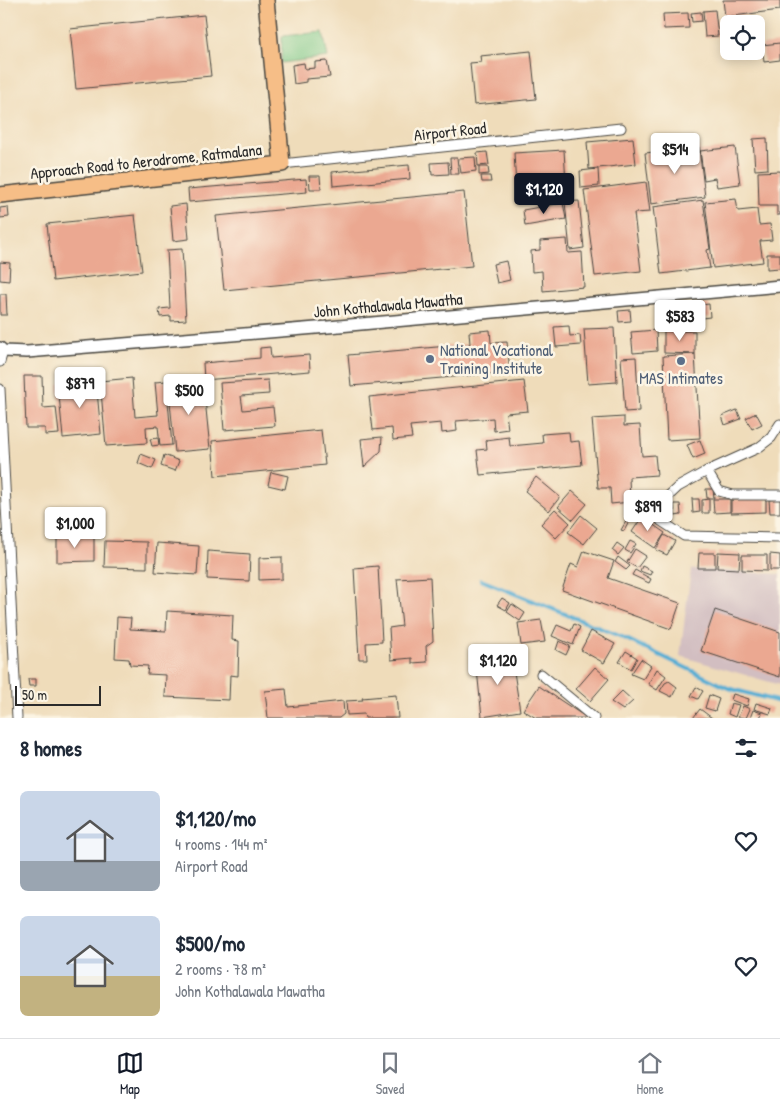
<!DOCTYPE html>
<html lang="en">
<head>
<meta charset="utf-8">
<style>
  :root { --surface:#fff; --page:#f2f2f3; --text:#1f2937; --muted:#747a83; --line:#e0e1e3; --accent:#111827 }
  body { margin:0; font-family:"Patrick Hand",sans-serif; background:var(--page); color:var(--text); height:100vh; display:flex; flex-direction:column; font-size:19px; white-space:nowrap }
  * { box-sizing:border-box; margin:0 }
  p { font-size:16px; color:var(--muted) }
  .icon { flex:none; width:28px; height:28px; fill:none; stroke:currentColor; stroke-width:2; stroke-linecap:round; stroke-linejoin:round }
  .map { position:relative; height:718px; overflow:hidden }
  .details { display:flex; flex-direction:column; background:var(--surface); flex:1 }
  .details>* { flex:none }
  .tools { position:absolute; left:720px; top:15px; display:grid; gap:10px }
  .tools a { display:grid; place-items:center; width:45px; height:45px; border-radius:8px; background:var(--surface); box-shadow:0 2px 12px #0003; font-size:25px }
  .scale { position:absolute; left:15px; bottom:12px; width:86px; box-sizing:border-box; padding-left:5px; border:2px solid #2b2b2b; border-top:0; font-size:14px; line-height:18px; white-space:nowrap; color:#2b2b2b; -webkit-text-stroke:4px #fcf5e5; paint-order:stroke }
  .price { position:absolute; translate:-50% -42px; padding:0 11px; border-radius:5px; background:#fff; color:#222; font-size:16px; line-height:32px; filter:drop-shadow(0 1px 2px #0008) }
  .price::after { content:''; position:absolute; left:50%; top:30px; width:15px; height:11px; margin-left:-8px; background:inherit; clip-path:polygon(0 0,100% 0,50% 100%) }
  .price.active { background:var(--accent); color:#fff }
  ul { padding:0; list-style:none }
  li { display:flex; align-items:center; gap:15px; height:125px; padding:0 20px }
  li span { display:grid; place-items:center; flex:none; width:140px; height:100px; border-radius:8px; color:#555 }
  li>.icon { margin-inline-start:auto }
  span .icon { width:60px; height:60px; fill:#fffc; stroke-width:1 }
  li b { font-size:21px }
  h2 { display:flex; justify-content:space-between; align-items:center; height:60px; padding:0 20px; font-size:21px }
  .tabs { display:flex; justify-content:space-around; align-items:center; height:70px; border-top:1px solid var(--line); background:var(--surface); font-size:14px; color:var(--muted) }
  .tabs a { display:grid; justify-items:center; gap:2px }
  .tabs .active { color:var(--accent) }
  .map>svg:first-child { display:block }
</style>
</head>
<body>
<div class="map">
<svg width="780" height="718" viewBox="0 0 780 718">
  <rect width="100%" height="100%" fill="#fcf5e5"/>
  <filter id="ink" filterUnits="userSpaceOnUse"><feTurbulence type="fractalNoise" baseFrequency=".02" numOctaves="2"/><feDisplacementMap in="SourceGraphic" scale="10" xChannelSelector="R" yChannelSelector="G"/><feConvolveMatrix kernelMatrix="1 2 1 2 8 2 1 2 1" color-interpolation-filters="sRGB"/></filter>
  <filter id="wash" filterUnits="userSpaceOnUse"><feTurbulence type="fractalNoise" baseFrequency=".0096" numOctaves="4" result="noise"/><feDisplacementMap in="SourceGraphic" scale="20" xChannelSelector="R" yChannelSelector="G"/><feGaussianBlur stdDeviation="1.12" result="paint"/><feColorMatrix in="noise" values="0 0 0 0 0 0 0 0 0 0 0 0 0 0 0 0 0 1.4 0 .05"/><feComposite in="paint" operator="in"/></filter>
  <g filter="url(#wash)">
    <rect width="100%" height="100%" fill="#efdcba"/>
    <polygon fill="#d2bec1" points="691,569 780,574 780,685 680,656"/>
    <polygon fill="#7bc785" stroke="#537958" points="323,32 328,57 281,63 282,36"/>
    <g fill="none" stroke-linecap="round" stroke-linejoin="round">
      <polyline stroke="#57aed4" stroke-width="4" points="481,580 622,637 728,688 780,702"/>
    </g>
    <g id="blocks">
      <g fill="#eba891">
        <polygon points="723,0 780,0 780,10 725,17"/>
        <polygon points="715,10 718,36 705,37 703,11"/>
        <polygon points="701,12 702,21 692,22 691,13"/>
        <polygon points="688,13 689,28 664,29 663,14"/>
        <polygon points="204,15 211,76 76,89 70,29"/>
        <polygon points="780,43 780,60 764,62 762,45"/>
        <polygon points="531,51 536,99 474,105 470,63 481,62 480,56"/>
        <polygon points="327,61 330,77 306,79 306,82 294,84 292,65 304,63 305,69 315,68 315,62"/>
        <polygon points="633,138 636,164 589,169 587,142"/>
        <polygon points="767,138 768,169 755,170 753,139"/>
        <polygon points="699,147 705,197 651,204 645,153"/>
        <polygon points="735,147 740,184 717,187 715,178 704,180 700,151"/>
        <polygon points="564,150 566,184 516,187 514,153"/>
        <polygon points="487,152 489,165 478,166 477,153"/>
        <polygon points="475,157 476,171 461,173 459,158"/>
        <polygon points="450,158 457,158 459,174 451,174"/>
        <polygon points="448,162 449,174 432,175 431,163"/>
        <polygon points="409,165 410,179 333,186 332,172"/>
        <polygon points="479,167 488,167 489,174 479,175"/>
        <polygon points="598,169 599,186 581,188 580,171"/>
        <polygon points="780,171 780,215 777,215 777,206 759,206 758,172"/>
        <polygon points="309,176 320,176 321,189 310,189"/>
        <polygon points="481,176 490,176 491,182 482,182"/>
        <polygon points="306,179 307,192 189,202 188,189"/>
        <polygon points="646,182 650,212 634,213 641,271 595,276 584,190"/>
        <polygon points="548,186 568,187 568,196 548,196"/>
        <rect x="517" y="187" width="10" height="11"/>
        <polygon points="545,187 546,196 529,197 529,188"/>
        <polygon points="464,192 472,266 224,290 216,216"/>
        <polygon points="736,199 738,211 757,209 759,225 770,224 772,240 760,241 763,262 713,268 705,202"/>
        <polygon points="703,200 710,249 707,250 710,268 661,274 653,207"/>
        <polygon points="579,201 584,248 570,250 565,202"/>
        <polygon points="563,203 566,219 525,226 523,210"/>
        <polygon points="186,204 189,239 173,241 170,206"/>
        <polygon points="8,207 9,217 0,218 0,208"/>
        <polygon points="135,215 142,271 53,281 47,224"/>
        <polygon points="567,239 568,253 582,252 584,287 543,291 542,271 532,272 531,251 540,250 540,241"/>
        <polygon points="182,249 186,320 171,321 171,316 160,317 159,309 170,308 167,250"/>
        <polygon points="767,254 780,254 780,268 767,269"/>
        <polygon points="506,261 510,280 497,283 493,264"/>
        <polygon points="0,262 10,263 9,281 0,280"/>
        <polygon points="0,294 6,294 7,315 0,315"/>
        <polygon points="709,304 710,317 702,318 701,305"/>
        <polygon points="697,305 699,319 684,320 682,307"/>
        <polygon points="630,310 631,321 619,322 618,311"/>
        <polygon points="569,326 570,336 580,335 581,345 556,347 554,327"/>
        <polygon points="614,328 617,382 588,384 584,329"/>
        <polygon points="490,330 491,343 507,342 510,372 351,386 348,355 470,344 469,332"/>
        <polygon points="656,330 657,351 633,353 631,332"/>
        <polygon points="664,331 695,331 695,354 664,353"/>
        <polygon points="270,347 271,358 309,355 310,371 204,380 203,363 260,358 260,348"/>
        <polygon points="695,354 700,438 667,440 663,356"/>
        <polygon points="636,357 639,411 625,412 621,358"/>
        <polygon points="24,376 42,376 43,408 56,407 59,434 45,435 45,428 26,428"/>
        <polygon points="132,378 135,417 158,415 155,382 166,381 172,445 160,446 158,426 146,427 147,443 106,446 100,381"/>
        <polygon points="203,379 210,449 175,452 168,382"/>
        <polygon points="96,380 101,434 63,438 58,384"/>
        <polygon points="268,380 269,394 241,396 243,410 273,407 275,426 224,430 220,383"/>
        <polygon points="524,381 528,411 506,413 508,429 494,431 493,418 456,421 457,431 442,433 441,423 410,426 412,438 393,440 392,428 373,430 369,397"/>
        <polygon points="737,410 741,419 725,425 722,416"/>
        <polygon points="756,413 762,424 752,429 746,418"/>
        <polygon points="624,417 624,426 640,425 642,456 655,455 657,475 629,477 630,502 611,504 610,488 598,488 592,419"/>
        <polygon points="321,430 325,465 215,476 212,441"/>
        <polygon points="569,432 570,442 579,441 582,465 480,475 477,450 487,449 486,440 509,437 510,446 543,443 542,434"/>
        <polygon points="382,437 381,451 364,467 361,439"/>
        <polygon points="158,438 159,445 152,446 150,439"/>
        <polygon points="700,440 705,454 693,459 687,445"/>
        <polygon points="141,454 156,460 152,469 138,463"/>
        <polygon points="164,455 179,461 175,471 161,466"/>
        <polygon points="271,472 288,476 285,489 268,485"/>
        <polygon points="536,477 560,497 549,511 525,491"/>
        <polygon points="706,489 713,489 714,498 707,498"/>
        <polygon points="572,491 587,504 573,520 558,507"/>
        <polygon points="692,499 699,499 700,512 693,513"/>
        <polygon points="709,499 709,513 702,513 702,500"/>
        <polygon points="713,499 730,499 730,512 714,513"/>
        <polygon points="750,499 766,499 766,512 731,513 731,500"/>
        <polygon points="780,499 780,513 770,513 769,500"/>
        <polygon points="674,504 680,504 681,515 675,516"/>
        <polygon points="555,509 570,523 556,538 541,524"/>
        <polygon points="581,515 597,528 584,544 568,532"/>
        <polygon points="642,517 665,533 655,548 632,532"/>
        <polygon points="628,518 630,520 624,531 621,530"/>
        <polygon points="664,535 675,541 667,555 656,550"/>
        <polygon points="57,536 94,536 94,561 57,562"/>
        <polygon points="105,541 147,542 147,568 104,567"/>
        <polygon points="630,541 636,544 630,553 625,550"/>
        <polygon points="157,543 199,546 197,575 155,572"/>
        <polygon points="617,543 624,548 618,555 612,550"/>
        <polygon points="635,549 646,556 637,568 627,562"/>
        <polygon points="208,551 250,554 249,581 207,579"/>
        <polygon points="584,551 614,561 608,578 680,603 671,629 562,590 571,564 578,567"/>
        <polygon points="718,552 740,553 739,569 717,568"/>
        <polygon points="699,553 715,553 715,568 698,568"/>
        <polygon points="770,554 780,555 780,570 770,570"/>
        <polygon points="742,555 767,555 767,571 742,570"/>
        <polygon points="282,557 282,579 259,580 259,558"/>
        <polygon points="618,557 630,566 626,570 615,562"/>
        <polygon points="378,566 382,642 366,643 367,659 359,659 354,568"/>
        <polygon points="642,566 652,571 650,575 640,571"/>
        <polygon points="635,570 651,579 649,583 632,575"/>
        <polygon points="430,577 433,641 426,646 427,662 412,663 412,658 391,660 389,628 402,626 397,579"/>
        <polygon points="502,598 510,603 506,610 497,605"/>
        <polygon points="512,604 525,613 520,621 507,612"/>
        <polygon points="715,610 780,632 780,677 701,651"/>
        <polygon points="167,611 233,615 232,640 239,641 238,676 230,675 229,700 165,697 166,675 147,674 148,666 130,665 129,659 115,658 117,617 131,618 130,629 166,631"/>
        <polygon points="541,620 545,642 521,645 518,623"/>
        <polygon points="574,624 580,627 573,645 552,636 557,625 571,631"/>
        <polygon points="591,631 615,644 604,663 581,650"/>
        <polygon points="559,641 570,646 566,655 556,650"/>
        <polygon points="626,651 637,658 631,669 619,662"/>
        <polygon points="511,652 520,711 482,717 477,670 490,668 490,661 482,662 481,655"/>
        <polygon points="641,659 651,666 643,679 631,674"/>
        <polygon points="595,667 609,679 590,701 576,689"/>
        <polygon points="657,669 666,676 657,690 648,684"/>
        <polygon points="28,679 36,679 36,686 29,686"/>
        <polygon points="669,681 677,687 672,697 660,691 665,683"/>
        <polygon points="539,686 587,718 536,718 523,710"/>
        <polygon points="696,687 703,691 698,699 691,696"/>
        <polygon points="286,689 288,707 343,701 344,714 339,718 268,718 265,691"/>
        <polygon points="622,691 633,701 623,710 611,702"/>
        <polygon points="733,694 749,699 747,706 731,700"/>
        <polygon points="396,695 398,718 365,718 364,714 347,715 346,701 363,700 362,698"/>
        <polygon points="709,695 719,699 715,711 705,708"/>
        <polygon points="731,703 739,705 735,717 728,714"/>
        <polygon points="756,703 772,708 770,714 754,709"/>
        <polygon points="743,706 750,709 746,718 738,717"/>
        <polygon points="700,709 712,718 693,718"/>
        <polygon points="753,710 762,713 760,718 750,718"/>
      </g>
    </g>
  </g>
  <g filter="url(#ink)">
    <use href="#blocks" fill-opacity="0" stroke="#484640" stroke-width="1"/>
    <g fill="none" stroke-linecap="round" stroke-linejoin="round">
      <defs>
        <g id="minor">
          <polyline points="282,164 621,128"/>
          <polyline points="0,362 3,351"/>
          <polyline points="0,389 17,718"/>
          <polyline points="780,424 771,438 758,448 707,471 678,487 659,505 658,513 661,521 684,536 780,538"/>
          <polyline points="707,471 719,491 733,495 780,495"/>
          <polyline points="541,674 594,718"/>
        </g>
        <polyline id="tertiary" points="0,348 3,351 27,352 328,327 780,286"/>
        <polyline id="primary" points="0,195 282,164 266,0"/>
      </defs>
      <use href="#minor" stroke="#484640" stroke-width="11"/>
      <use href="#tertiary" stroke="#484640" stroke-width="14"/>
      <use href="#primary" stroke="#484640" stroke-width="18"/>
      <use href="#minor" stroke="#fff" stroke-width="9"/>
      <use href="#tertiary" stroke="#fff" stroke-width="11"/>
      <use href="#primary" stroke="#f6be87" stroke-width="15"/>
    </g>
  </g>
  <g fill="#5c6f8a" stroke="#fcf5e5" stroke-width="2">
    <circle cx="430" cy="359" r="5"/>
    <circle cx="681" cy="361" r="5"/>
  </g>
  <g text-anchor="middle" dominant-baseline="central" stroke-width="5" stroke-linejoin="round" paint-order="stroke">
    <g font-size="16" fill="#2b2b2b" stroke="#fcf5e5">
      <text transform="translate(450 131) rotate(-6)">Airport Road</text>
      <text transform="translate(146 161) rotate(-6)">Approach Road to Aerodrome, Ratmalana</text>
      <text transform="translate(388 305) rotate(-5)">John Kothalawala Mawatha</text>
    </g>
    <g font-size="16" fill="#4e5e75" stroke="#fcf5e5" text-anchor="start">
      <text x="440" y="350">National Vocational<tspan x="440" dy="18">Training Institute</tspan></text>
      <text x="681" y="378" text-anchor="middle">MAS Intimates</text>
    </g>
  </g>
</svg>
<div class="tools">
<a><svg class="icon" aria-label="locate" viewBox="0 0 24 24"><circle cx="12" cy="12" r="6"/><path d="M12 2v4M12 18v4M2 12h4M18 12h4"/></svg></a>
</div>
<div class="scale">50 m</div>
<b class="price" style="left:675px;top:175px">$514</b>
<b class="price active" style="left:544px;top:215px">$1,120</b>
<b class="price" style="left:680px;top:342px">$583</b>
<b class="price" style="left:80px;top:409px">$879</b>
<b class="price" style="left:189px;top:416px">$500</b>
<b class="price" style="left:648px;top:532px">$899</b>
<b class="price" style="left:75px;top:549px">$1,000</b>
<b class="price" style="left:498px;top:686px">$1,120</b>
</div>
<section class="details">
<h2>8 homes<svg class="icon" aria-label="filters" viewBox="0 0 24 24"><path d="M4 7h16M4 17h16"/><circle cx="9" cy="7" r="2"/><circle cx="15" cy="17" r="2"/></svg></h2>
<ul>
<li><span style="background:linear-gradient(#c9d6e8 70%,#9aa5b1 0)"><svg class="icon" aria-label="home" viewBox="0 0 24 24"><path d="M3 11l9-7 9 7M6 9v11h12V9"/></svg></span><div><b>$1,120/mo</b><p>4 rooms · 144 m²</p><p>Airport Road</p></div><svg class="icon" aria-label="heart" viewBox="0 0 24 24"><path d="M12 20l-8-8c-3-5 5-10 8-4 3-6 11-1 8 4z"/></svg></li>
<li><span style="background:linear-gradient(#c9d6e8 60%,#c2b280 0)"><svg class="icon" aria-label="home" viewBox="0 0 24 24"><path d="M3 11l9-7 9 7M6 9v11h12V9"/></svg></span><div><b>$500/mo</b><p>2 rooms · 78 m²</p><p>John Kothalawala Mawatha</p></div><svg class="icon" aria-label="heart" viewBox="0 0 24 24"><path d="M12 20l-8-8c-3-5 5-10 8-4 3-6 11-1 8 4z"/></svg></li>
</ul>
</section>
<nav class="tabs">
<a class="active"><svg class="icon" aria-label="map" viewBox="0 0 24 24"><path d="M3 6l6-2 6 2 6-2v14l-6 2-6-2-6 2zM9 4v14M15 6v14"/></svg>Map</a>
<a><svg class="icon" aria-label="saved" viewBox="0 0 24 24"><path d="M7 4h10v16l-5-4-5 4z"/></svg>Saved</a>
<a><svg class="icon" aria-label="home" viewBox="0 0 24 24"><path d="M3 11l9-7 9 7M6 9v11h12V9"/></svg>Home</a>
</nav>
</body>
</html>
